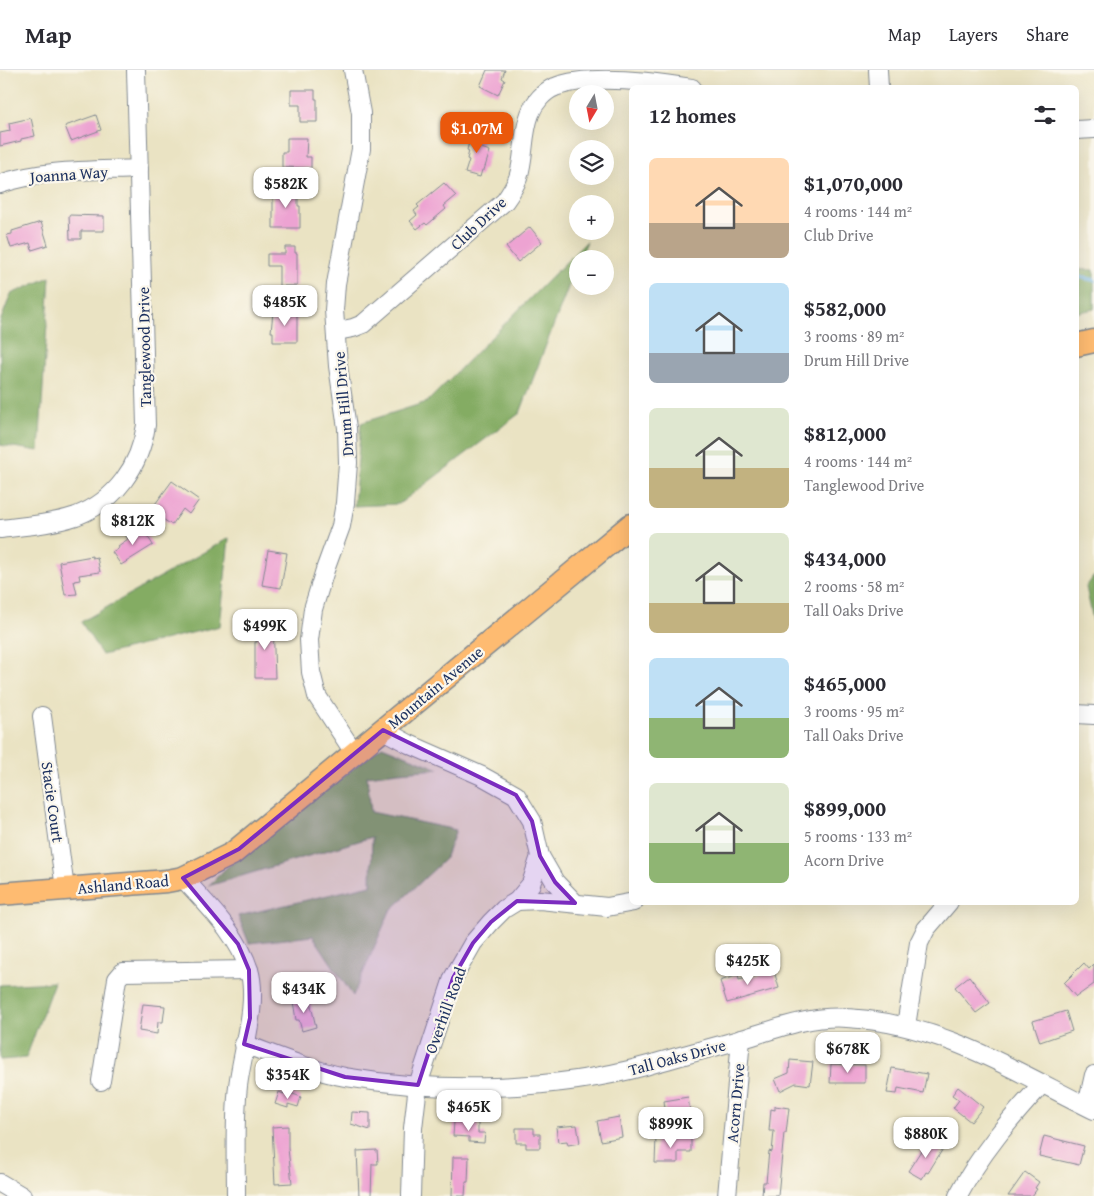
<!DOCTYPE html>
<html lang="en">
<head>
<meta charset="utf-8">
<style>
  :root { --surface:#fff; --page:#f7f7f7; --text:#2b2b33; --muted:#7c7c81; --line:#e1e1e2; --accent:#ea580c }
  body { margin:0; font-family:"Gentium Book Plus",serif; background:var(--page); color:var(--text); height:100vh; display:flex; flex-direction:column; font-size:19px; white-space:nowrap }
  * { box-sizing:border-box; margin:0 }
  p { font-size:16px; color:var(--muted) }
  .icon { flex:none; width:28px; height:28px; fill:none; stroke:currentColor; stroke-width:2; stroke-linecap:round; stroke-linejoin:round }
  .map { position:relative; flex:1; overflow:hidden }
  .panel { position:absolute; left:629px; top:15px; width:450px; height:820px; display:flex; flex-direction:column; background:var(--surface); border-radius:8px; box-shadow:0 5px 20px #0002 }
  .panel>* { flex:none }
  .needle { width:32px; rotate:190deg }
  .tools { position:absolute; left:569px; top:15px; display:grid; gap:10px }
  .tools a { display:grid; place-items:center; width:45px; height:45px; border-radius:50%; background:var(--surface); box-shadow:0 5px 20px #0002; font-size:25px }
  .price { position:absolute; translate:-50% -42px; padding:0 11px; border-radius:10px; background:#fff; color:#222; font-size:16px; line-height:32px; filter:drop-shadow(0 1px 2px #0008) }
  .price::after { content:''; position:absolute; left:50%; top:30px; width:15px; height:11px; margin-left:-8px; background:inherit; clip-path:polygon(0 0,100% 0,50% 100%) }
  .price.selected { background:var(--accent); color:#fff }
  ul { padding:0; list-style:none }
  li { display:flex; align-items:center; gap:15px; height:125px; padding:0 20px }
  li span { display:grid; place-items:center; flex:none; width:140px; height:100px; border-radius:8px; color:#555 }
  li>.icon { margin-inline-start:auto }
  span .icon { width:60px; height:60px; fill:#fffc; stroke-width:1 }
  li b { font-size:21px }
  h2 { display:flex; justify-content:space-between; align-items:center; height:60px; padding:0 20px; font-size:21px }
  header { display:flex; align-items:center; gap:30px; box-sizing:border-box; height:70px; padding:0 25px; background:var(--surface); border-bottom:1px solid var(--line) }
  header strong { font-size:24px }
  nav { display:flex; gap:28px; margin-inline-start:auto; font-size:18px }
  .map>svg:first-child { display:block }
</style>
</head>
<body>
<header>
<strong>Map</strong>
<nav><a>Map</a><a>Layers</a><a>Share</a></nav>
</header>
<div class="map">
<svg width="1094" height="1126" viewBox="0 0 1094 1126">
  <rect width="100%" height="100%" fill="#fbf7ec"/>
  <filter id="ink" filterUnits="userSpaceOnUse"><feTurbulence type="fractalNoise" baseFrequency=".02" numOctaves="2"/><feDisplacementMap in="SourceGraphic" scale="10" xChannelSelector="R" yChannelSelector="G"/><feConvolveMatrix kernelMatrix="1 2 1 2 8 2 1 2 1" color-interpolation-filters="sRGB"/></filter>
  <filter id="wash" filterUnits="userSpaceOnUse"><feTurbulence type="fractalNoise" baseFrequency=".0096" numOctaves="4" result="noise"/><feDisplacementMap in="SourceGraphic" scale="20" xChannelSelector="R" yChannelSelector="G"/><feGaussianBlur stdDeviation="1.12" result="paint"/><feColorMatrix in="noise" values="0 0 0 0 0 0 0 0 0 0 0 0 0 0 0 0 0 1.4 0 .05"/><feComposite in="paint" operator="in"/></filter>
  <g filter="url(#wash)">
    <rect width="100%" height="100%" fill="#eae3c3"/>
    <g fill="#84ac63" stroke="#506e60">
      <polygon points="587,171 580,189 578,189 577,194 520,343 399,434 354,436 361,353 427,332"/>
      <polygon points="1076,199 1094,200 1094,239 1076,243"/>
      <polygon points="50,207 39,381 0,375 0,252 11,224"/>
      <polygon points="229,468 220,556 102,585 81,552"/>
      <polygon points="1094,506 1094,555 1086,517"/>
      <polygon points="382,676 439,699 398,702 367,706 371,742 456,760 445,789 390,841 353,926 313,866 249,873 238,846 371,815 372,767 208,816 226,798"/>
      <polygon points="54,912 26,988 0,990 0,915"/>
    </g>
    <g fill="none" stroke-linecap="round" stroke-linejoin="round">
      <polyline stroke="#73b8ea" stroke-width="4" points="1076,206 1094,210"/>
    </g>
    <g id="blocks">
      <g fill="#eda3d2">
        <polygon points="487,0 505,0 502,8 505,10 498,25 480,16"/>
        <polygon points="291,20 315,20 315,29 317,29 317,52 300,52 300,35 291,35"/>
        <polygon points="96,45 101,60 71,71 65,56"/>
        <polygon points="31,48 35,66 21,69 21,71 0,76 0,63 10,61 9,53"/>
        <polygon points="472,60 485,63 481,78 490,81 484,100 482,100 480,107 465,103 469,90 467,89 469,81 467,80"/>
        <polygon points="287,68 307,68 306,87 311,87 311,98 282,97 282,82 287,82"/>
        <polygon points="444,113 456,126 444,136 446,139 427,155 425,153 417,159 410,151 417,145 414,141 419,137 417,135"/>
        <polygon points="273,120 298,120 298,136 300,136 300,158 273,158"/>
        <polygon points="69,145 104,146 104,161 81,161 81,169 70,169"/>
        <polygon points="41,152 48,175 32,180 30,173 11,178 7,165 12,164 12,161"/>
        <polygon points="530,157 542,172 518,192 506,177"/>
        <polygon points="285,177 295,177 295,183 297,183 297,216 279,216 279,196 267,196 267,184 285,184"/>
        <polygon points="273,242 297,242 297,272 273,272 273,262 271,262"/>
        <polygon points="172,411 199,430 189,444 183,439 172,455 150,441"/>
        <polygon points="141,456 153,475 121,495 112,482 119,478 118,476 128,469 126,466"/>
        <polygon points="268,480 287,483 281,518 262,515"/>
        <polygon points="92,486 92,488 97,487 100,502 79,505 80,510 74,511 77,524 65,525 59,492"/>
        <polygon points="273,551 275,608 255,608 255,572 257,572 257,552"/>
        <polygon points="1084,893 1089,899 1094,894 1094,914 1076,927 1064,913"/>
        <polygon points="774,901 779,918 727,933 720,911 738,905 739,910"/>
        <polygon points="969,906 990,933 976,943 955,917"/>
        <polygon points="309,927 316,957 302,961 299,950 296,950 293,931"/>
        <polygon points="143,934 165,936 163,952 158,952 157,964 139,961"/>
        <polygon points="1066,941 1072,961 1040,972 1033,951"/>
        <polygon points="790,990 813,992 810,1015 796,1013 780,1021 775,1009 789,1003"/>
        <polygon points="831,994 865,995 865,1013 830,1013"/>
        <polygon points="892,998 927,1004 923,1023 898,1018 897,1024 887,1023"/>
        <polygon points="958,1017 983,1037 971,1052 953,1038 959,1030 952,1025"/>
        <polygon points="285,1021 301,1027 298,1037 288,1034 288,1038 275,1034 279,1022 284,1024"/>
        <polygon points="688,1027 690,1042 666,1046 664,1031"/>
        <polygon points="775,1036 789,1038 786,1063 784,1063 778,1126 762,1126 763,1112 766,1112 769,1081 772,1082 774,1061 769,1061 771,1039 775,1040"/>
        <polygon points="352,1042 370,1043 370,1060 351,1054"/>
        <polygon points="619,1047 622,1067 601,1071 597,1051"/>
        <polygon points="454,1052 478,1053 478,1063 485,1063 484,1073 469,1072 469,1067 453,1066"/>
        <polygon points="577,1055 580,1073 568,1075 567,1071 558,1072 556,1057"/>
        <polygon points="288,1056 288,1079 292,1113 275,1114 272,1057"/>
        <polygon points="516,1058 534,1058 534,1064 540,1064 540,1078 526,1078 526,1073 516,1073"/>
        <polygon points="1044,1066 1084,1076 1079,1095 1039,1086"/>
        <polygon points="656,1067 691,1067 691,1082 678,1082 678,1093 655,1093"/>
        <polygon points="929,1068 944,1077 928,1103 926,1102 922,1109 908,1101"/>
        <polygon points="377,1080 378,1094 372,1094 371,1126 359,1126 357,1081"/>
        <polygon points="453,1087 469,1087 468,1112 466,1112 465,1126 452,1126"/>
        <polygon points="1025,1102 1039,1112 1035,1118 1037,1119 1032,1126 1008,1126"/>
      </g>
    </g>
  </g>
  <g filter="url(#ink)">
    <use href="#blocks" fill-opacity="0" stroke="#828990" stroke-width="1"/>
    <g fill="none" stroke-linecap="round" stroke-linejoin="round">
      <defs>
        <g id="minor">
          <polyline points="353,0 361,43 361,79 336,214 334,240 338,296 347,358 348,393 345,433 341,456 325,500 313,539 309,570 311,602 317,626 355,684"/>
          <polyline points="878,0 879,18"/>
          <polyline points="1076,60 1094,59"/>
          <path d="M0 114C44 99 93 101 139 99"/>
          <path d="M337 261 353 258 363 254 505 131C510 124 515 116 518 108 525 87 522 65 530 44 534 33 544 21 555 17 590 3 655 12 692 18"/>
          <path d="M0 459C25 456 52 454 76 446 116 431 140 396 146 355L136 0"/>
          <polyline points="1076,644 1094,645"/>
          <polyline points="42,646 65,819"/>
          <polyline points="383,660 409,674 482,706 516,725 532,751 540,786 531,814 517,831 504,839 491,852 473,873 453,908 418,1015 413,1058 411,1126"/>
          <polyline points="540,786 555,812 575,833"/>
          <path d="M183 808C207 835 238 864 249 900 259 932 242 982 238 1016 234 1052 236 1090 236 1126"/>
          <polyline points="517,831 540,830 607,837 634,832"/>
          <polyline points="906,956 919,873 926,859 949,832"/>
          <path d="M244 974C277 986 310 1000 345 1007 438 1023 554 1021 645 996 676 987 707 979 739 970 773 960 810 945 847 948 940 953 1013 1000 1094 1040"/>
          <polyline points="101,1011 117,909 123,902 249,900"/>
          <polyline points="1087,1036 1094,1005"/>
          <polyline points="0,1113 22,1126"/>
          <polyline points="727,1126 741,969"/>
          <path d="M958 1126C980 1084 1010 1049 1042 1014"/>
        </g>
        <g id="major">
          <polyline points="1076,275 1094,271"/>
          <polyline points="0,824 167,811 183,808 232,784 631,455"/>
        </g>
      </defs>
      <use href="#minor" stroke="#828990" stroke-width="20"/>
      <use href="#major" stroke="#828990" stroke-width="25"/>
      <use href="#minor" stroke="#fff" stroke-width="18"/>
      <use href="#major" stroke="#febb71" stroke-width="22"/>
    </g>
  </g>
  <path fill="#7b2cbf" fill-opacity="0.2" stroke="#7b2cbf" stroke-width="4" stroke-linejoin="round" d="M383 660 516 725 532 751 540 786 555 812 575 833 517 831 491 852 473 873 453 908 418 1015 345 1007 244 974 250 948 249 900 238 874 183 808 239 779Z"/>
  <g text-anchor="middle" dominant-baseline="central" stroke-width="4.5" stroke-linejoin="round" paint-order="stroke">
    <g font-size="16" fill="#1b2f5e" stroke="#fbf7ec">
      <text transform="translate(69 104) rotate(-4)">Joanna Way</text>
      <text transform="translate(478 153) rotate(-43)">Club Drive</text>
      <text transform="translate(144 277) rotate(-91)">Tanglewood Drive</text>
      <text transform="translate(343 334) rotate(-95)">Drum Hill Drive</text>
      <text transform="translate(435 617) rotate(-40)">Mountain Avenue</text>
      <text transform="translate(53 732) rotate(82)">Stacie Court</text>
      <text transform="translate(123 814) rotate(-5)">Ashland Road</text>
      <text transform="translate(445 940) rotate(-70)">Overhill Road</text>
      <text transform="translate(677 987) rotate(-15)">Tall Oaks Drive</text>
      <text transform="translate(735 1033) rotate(-85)">Acorn Drive</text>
    </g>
  </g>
</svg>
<div class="tools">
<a><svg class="needle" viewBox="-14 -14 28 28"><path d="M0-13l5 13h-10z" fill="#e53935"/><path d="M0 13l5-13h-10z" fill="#7c7c81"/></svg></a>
<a><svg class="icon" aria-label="layers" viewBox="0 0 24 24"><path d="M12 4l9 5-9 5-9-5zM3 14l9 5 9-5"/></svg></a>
<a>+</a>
<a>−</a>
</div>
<b class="price selected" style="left:477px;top:84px">$1.07M</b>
<b class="price" style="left:286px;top:139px">$582K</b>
<b class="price" style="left:285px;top:257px">$485K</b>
<b class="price" style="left:133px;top:476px">$812K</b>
<b class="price" style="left:265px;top:581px">$499K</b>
<b class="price" style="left:748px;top:916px">$425K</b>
<b class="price" style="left:304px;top:944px">$434K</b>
<b class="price" style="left:848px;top:1004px">$678K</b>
<b class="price" style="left:288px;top:1030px">$354K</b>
<b class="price" style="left:469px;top:1062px">$465K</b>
<b class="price" style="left:671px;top:1079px">$899K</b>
<b class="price" style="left:926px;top:1089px">$880K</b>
<section class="panel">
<h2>12 homes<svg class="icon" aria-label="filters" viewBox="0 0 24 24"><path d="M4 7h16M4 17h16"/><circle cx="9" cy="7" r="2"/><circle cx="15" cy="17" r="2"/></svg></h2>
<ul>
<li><span style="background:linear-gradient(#ffd9b3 65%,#b9a48a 0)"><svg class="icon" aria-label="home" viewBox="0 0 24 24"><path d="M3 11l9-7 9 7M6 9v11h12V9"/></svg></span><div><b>$1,070,000</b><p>4 rooms · 144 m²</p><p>Club Drive</p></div></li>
<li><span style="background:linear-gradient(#bfe0f5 70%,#9aa5b1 0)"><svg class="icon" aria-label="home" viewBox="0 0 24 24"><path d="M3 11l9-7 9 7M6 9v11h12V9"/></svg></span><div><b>$582,000</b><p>3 rooms · 89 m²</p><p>Drum Hill Drive</p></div></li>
<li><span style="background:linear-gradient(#dfe7d0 60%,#c2b280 0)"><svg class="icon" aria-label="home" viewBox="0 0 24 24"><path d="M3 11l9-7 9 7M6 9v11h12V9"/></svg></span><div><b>$812,000</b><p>4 rooms · 144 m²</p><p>Tanglewood Drive</p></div></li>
<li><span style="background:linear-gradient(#dfe7d0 70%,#c2b280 0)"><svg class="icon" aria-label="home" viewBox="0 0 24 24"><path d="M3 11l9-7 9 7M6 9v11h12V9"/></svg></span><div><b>$434,000</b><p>2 rooms · 58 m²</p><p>Tall Oaks Drive</p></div></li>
<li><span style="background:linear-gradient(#bfe0f5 60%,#8fb573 0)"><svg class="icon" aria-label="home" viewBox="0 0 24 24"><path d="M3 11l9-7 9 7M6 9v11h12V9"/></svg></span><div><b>$465,000</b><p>3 rooms · 95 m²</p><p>Tall Oaks Drive</p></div></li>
<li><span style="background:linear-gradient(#dfe7d0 60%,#8fb573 0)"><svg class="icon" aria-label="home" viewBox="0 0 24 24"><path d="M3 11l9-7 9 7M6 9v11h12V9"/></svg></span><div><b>$899,000</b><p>5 rooms · 133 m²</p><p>Acorn Drive</p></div></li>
</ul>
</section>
</div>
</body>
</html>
